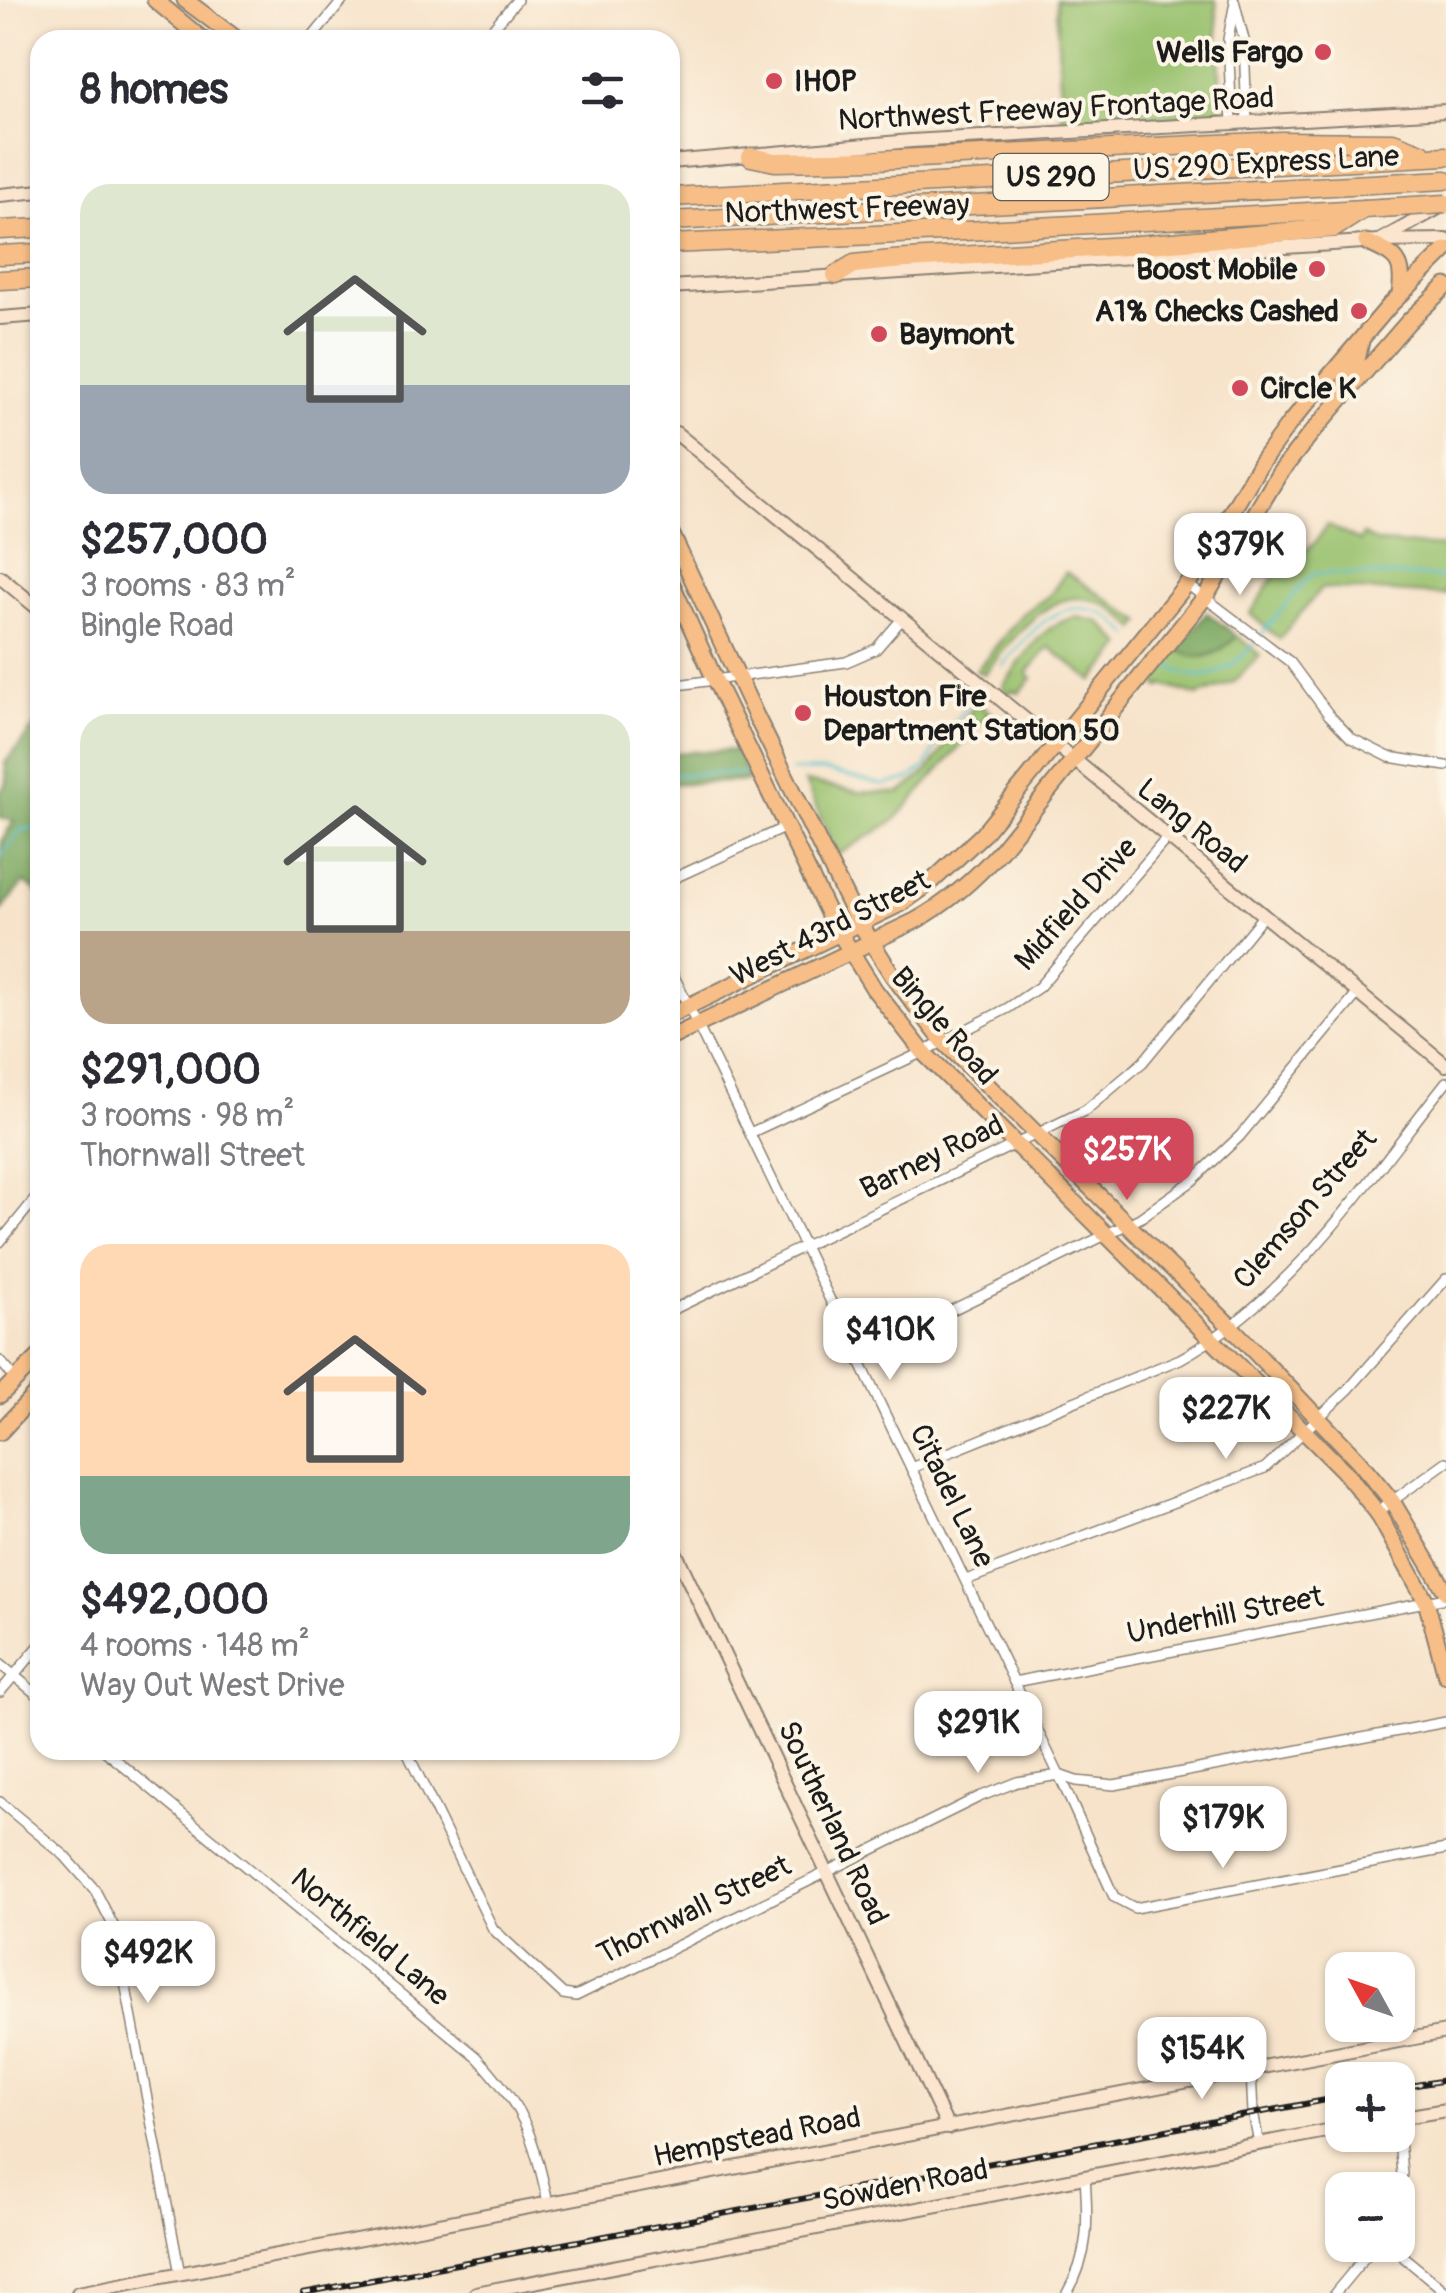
<!DOCTYPE html>
<html lang="en">
<head>
<meta charset="utf-8">
<style>
  :root { --surface:#fff; --page:#f7f7f7; --text:#2b2b33; --muted:#7c7c81; --accent:#d1495b }
  body { margin:0; font-family:Pangolin,sans-serif; background:var(--page); color:var(--text); height:100vh; display:flex; flex-direction:column; font-size:38px; white-space:nowrap }
  * { box-sizing:border-box; margin:0 }
  p { font-size:32px; color:var(--muted) }
  .icon { flex:none; width:55px; height:55px; fill:none; stroke:currentColor; stroke-width:2; stroke-linecap:round; stroke-linejoin:round }
  .map { position:relative; flex:1; overflow:hidden }
  .drawer { position:absolute; left:30px; top:30px; width:650px; height:1730px; display:flex; flex-direction:column; background:var(--surface); border-radius:30px; box-shadow:0 2px 8px #0004 }
  .drawer>* { flex:none }
  .needle { width:65px; rotate:310deg }
  .fabs { position:absolute; left:1325px; top:1952px; display:grid; gap:20px }
  .fabs a { display:grid; place-items:center; width:90px; height:90px; border-radius:20px; background:var(--surface); box-shadow:0 2px 8px #0004; font-size:50px }
  .price { position:absolute; translate:-50% -85px; padding:0 22px; border-radius:20px; background:#fff; color:#222; font-size:32px; line-height:65px; filter:drop-shadow(0 2px 5px #0008) }
  .price::after { content:''; position:absolute; left:50%; top:60px; width:30px; height:22px; margin-left:-15px; background:inherit; clip-path:polygon(0 0,100% 0,50% 100%) }
  .price.active { background:var(--accent); color:#fff }
  ul { padding:0; list-style:none }
  li { display:grid; align-content:center; gap:20px; height:530px; padding:0 50px }
  li span { display:grid; place-items:center; height:310px; border-radius:30px; color:#555 }
  li>.icon { margin-inline-start:auto }
  span .icon { width:180px; height:180px; fill:#fffc; stroke-width:1 }
  li b { font-size:42px }
  h2 { display:flex; justify-content:space-between; align-items:center; height:120px; padding:0 50px; font-size:42px }
  .map>svg:first-child { display:block }
</style>
</head>
<body>
<div class="map">
<svg width="1446" height="2293" viewBox="0 0 1446 2293">
  <rect width="100%" height="100%" fill="#fcf5e5"/>
  <filter id="ink" filterUnits="userSpaceOnUse"><feTurbulence type="fractalNoise" baseFrequency=".01" numOctaves="2"/><feDisplacementMap in="SourceGraphic" scale="20" xChannelSelector="R" yChannelSelector="G"/><feConvolveMatrix kernelMatrix="1 2 1 2 8 2 1 2 1" color-interpolation-filters="sRGB"/></filter>
  <filter id="wash" filterUnits="userSpaceOnUse"><feTurbulence type="fractalNoise" baseFrequency=".0048" numOctaves="4" result="noise"/><feDisplacementMap in="SourceGraphic" scale="40" xChannelSelector="R" yChannelSelector="G"/><feGaussianBlur stdDeviation="2.25" result="paint"/><feColorMatrix in="noise" values="0 0 0 0 0 0 0 0 0 0 0 0 0 0 0 0 0 1.4 0 .05"/><feComposite in="paint" operator="in"/></filter>
  <g filter="url(#wash)">
    <rect width="100%" height="100%" fill="#f7e3ca"/>
    <g fill="#98c16d" stroke="#5a6e44" stroke-width="2.5">
      <polygon points="1056,0 1216,0 1222,114 1062,122"/>
      <polygon points="1327,525 1360,541 1363,535 1379,543 1446,547 1446,595 1322,588 1279,639 1250,614 1277,572 1315,543"/>
      <path d="M1066 572 1142 622 1136 629C1070 560 1028 620 984 674L976 671 1022 614 1050 595Z"/>
      <path d="M1078 617 1100 622 1123 645 1093 681 1049 647 1027 673 1032 678 1019 693 1013 690 1006 696 1003 686C1024 658 1041 622 1078 617Z"/>
      <path d="M1237 636 1260 655 1234 682 1198 696 1163 685 1160 688 1152 680 1177 649C1201 665 1218 654 1237 636Z"/>
      <polygon points="977,702 990,713 894,821 837,855 805,782 860,792 900,793 927,772"/>
    </g>
    <g fill="#7aa760" stroke="#4b623e" stroke-width="2.5">
      <path d="M1207 613 1237 636C1218 654 1201 665 1177 649Z"/>
      <polygon points="40,720 40,894 24,882 0,913 2,840 14,821 0,817 0,793 7,782 5,763"/>
      <polygon points="738,750 749,781 670,784 670,753"/>
    </g>
    <g fill="none" stroke-linecap="round" stroke-linejoin="round">
      <g stroke="#53bfcd" stroke-width="2.5">
        <polyline points="1260,636 1307,579 1315,573 1446,577"/>
        <path d="M1167 664C1201 689 1231 671 1255 643"/>
        <path d="M1002 666C1029 635 1059 591 1106 615 1116 620 1123 629 1131 636"/>
        <polyline points="791,771 826,771 884,785 907,780 925,768 939,741 972,700"/>
        <polyline points="670,775 753,773"/>
        <polyline points="0,857 22,829 40,828"/>
      </g>
    </g>
  </g>
  <g filter="url(#ink)">
    <g fill="none" stroke-linecap="round" stroke-linejoin="round">
      <defs>
        <g id="street">
          <polyline points="1234,0 1244,40 1247,123"/>
          <polyline points="310,40 343,0"/>
          <polyline points="483,40 517,0"/>
          <polyline points="1232,124 1228,39 1234,7"/>
          <polyline points="1187,584 1290,662 1329,715 1351,738 1389,757 1446,766"/>
          <polyline points="670,686 846,662 876,649 902,619"/>
          <polyline points="670,880 788,826"/>
          <polyline points="670,968 1059,1775 1114,1897 1135,1908 1446,1849"/>
          <polyline points="750,1133 923,1052 1008,1008 1039,987 1167,838"/>
          <polyline points="0,1242 40,1193"/>
          <polyline points="670,1311 1086,1110 1143,1062 1263,916"/>
          <polyline points="856,1357 1140,1218 1192,1181 1240,1136 1358,993"/>
          <polyline points="0,1361 16,1379"/>
          <path d="M911 1468 1180 1359C1293 1297 1367 1181 1446 1082"/>
          <polyline points="1377,1512 1446,1462"/>
          <polyline points="966,1580 1265,1468 1348,1390 1446,1279"/>
          <polyline points="0,1664 40,1697"/>
          <polyline points="1014,1682 1446,1598"/>
          <polyline points="0,1692 40,1645"/>
          <path d="M104 1750 477 2057C525 2108 533 2136 548 2202"/>
          <polyline points="406,1750 493,1929 563,1994 576,1996 979,1797 1017,1782 1059,1775 1076,1781 1114,1785 1446,1722"/>
          <polyline points="0,1802 65,1856 95,1890 115,1929 180,2274"/>
          <polyline points="1251,2072 1253,2112 1259,2144"/>
          <polyline points="1397,2190 1402,2174 1398,2129"/>
          <polyline points="1389,2245 1446,2292"/>
          <path d="M1067 2293C1090 2255 1088 2219 1085 2176"/>
          <polyline points="1335,2293 1375,2245"/>
        </g>
        <g id="secondary">
          <polyline points="670,162 911,141 1446,111"/>
          <polyline points="0,195 40,191"/>
          <polyline points="1381,240 1442,206"/>
          <polyline points="670,287 1379,241 1446,240"/>
          <polyline points="0,318 40,315"/>
          <polyline points="670,433 676,433 1446,1065"/>
          <polyline points="0,577 40,610"/>
          <polyline points="670,1541 948,2128"/>
          <polyline points="1398,2118 1446,2110"/>
          <polyline points="78,2293 1446,2032"/>
          <polyline points="476,2293 1342,2128"/>
        </g>
        <g id="primary">
          <polyline points="155,0 203,40"/>
          <polyline points="185,0 238,40"/>
          <path d="M1366 242C1397 256 1405 260 1400 295"/>
          <polyline points="1346,392 1345,377 1357,360 1361,341"/>
          <polyline points="670,531 756,716 854,914 893,976 943,1041 1231,1327 1357,1459 1392,1501 1446,1592"/>
          <polyline points="670,580 715,680 831,919 874,989 923,1052 1343,1470 1377,1512 1426,1601 1446,1675"/>
          <polyline points="670,1015 902,903 930,883 982,835 1194,575 1260,464 1289,424 1390,305 1446,250"/>
          <path d="M670 1038 915 921C949 902 974 880 1000 851L1206 596 1279 474 1309 436 1409 321 1446 286"/>
          <polyline points="0,1395 40,1356"/>
          <polyline points="0,1432 40,1389"/>
        </g>
        <g id="highway">
          <polyline points="751,157 775,162 877,160 1281,141 1393,142 1422,153"/>
          <polyline points="670,197 1446,156"/>
          <polyline points="670,221 1446,180"/>
          <polyline points="0,230 40,228"/>
          <polyline points="670,244 965,231 1381,208"/>
          <polyline points="0,255 40,253"/>
          <polyline points="836,275 854,264 892,260 1126,246 1334,228 1364,209"/>
          <polyline points="0,280 40,278"/>
        </g>
      </defs>
      <use href="#street" stroke="#8a8073" stroke-width="12"/>
      <use href="#secondary" stroke="#8a8073" stroke-width="16"/>
      <use href="#primary" stroke="#8a8073" stroke-width="19"/>
      <use href="#highway" stroke="#8a8073" stroke-width="21"/>
      <use href="#street" stroke="#fff" stroke-width="9"/>
      <use href="#secondary" stroke="#fce5cf" stroke-width="12"/>
      <use href="#primary" stroke="#f7be87" stroke-width="15"/>
      <use href="#highway" stroke="#f7be87" stroke-width="18"/>
      <defs>
        <g id="rail">
          <polyline points="1398,2088 1446,2080"/>
          <polyline points="303,2293 1342,2097"/>
        </g>
      </defs>
      <use href="#rail" stroke="#1c1c1c" stroke-width="6"/>
      <use href="#rail" stroke="#fcf5e5" stroke-width="2.5" stroke-dasharray="8" stroke-linecap="butt"/>
      <defs>
        <polyline id="highway-bridge" points="1381,208 1446,204"/>
      </defs>
      <use href="#highway-bridge" stroke="#8a8073" stroke-width="21" stroke-linecap="butt"/>
      <use href="#highway-bridge" stroke="#f7be87" stroke-width="18"/>
    </g>
  </g>
  <g fill="#d1495b" stroke="#fcf5e5" stroke-width="4">
    <circle cx="1323" cy="52" r="10"/>
    <circle cx="774" cy="81" r="10"/>
    <circle cx="1317" cy="269" r="10"/>
    <circle cx="1359" cy="311" r="10"/>
    <circle cx="879" cy="334" r="10"/>
    <circle cx="1240" cy="388" r="10"/>
    <circle cx="803" cy="713" r="10"/>
  </g>
  <g text-anchor="middle" dominant-baseline="central" stroke-width="8" stroke-linejoin="round" paint-order="stroke">
    <rect fill="#fcf5e5" stroke="#5f5d58" stroke-width="2.5" x="993.5" y="154" width="115" height="46" rx="8"/>
    <g font-size="28" font-weight="bold" fill="#1c1c1c">
      <text x="1051" y="177">US 290</text>
    </g>
    <g font-size="30" font-weight="bold" fill="#1c1c1c" stroke="#fcf5e5" text-anchor="start">
      <text x="1303" y="52" text-anchor="end">Wells Fargo</text>
      <text x="794" y="81">IHOP</text>
      <text x="1297" y="269" text-anchor="end">Boost Mobile</text>
      <text x="1339" y="311" text-anchor="end">A1% Checks Cashed</text>
      <text x="899" y="334">Baymont</text>
      <text x="1260" y="388">Circle K</text>
      <text x="823" y="696">Houston Fire<tspan x="823" dy="34">Department Station 50</tspan></text>
    </g>
    <g font-size="30" fill="#1c1c1c" stroke="#fcf5e5">
      <text transform="translate(1056 109) rotate(-3)">Northwest Freeway Frontage Road</text>
      <text transform="translate(1266 163) rotate(-3)">US 290 Express Lane</text>
      <text transform="translate(847 209) rotate(-2)">Northwest Freeway</text>
      <text transform="translate(1192 826) rotate(39)">Lang Road</text>
      <text transform="translate(1076 904) rotate(-48)">Midfield Drive</text>
      <text transform="translate(830 928) rotate(-27)">West 43rd Street</text>
      <text transform="translate(944 1026) rotate(49)">Bingle Road</text>
      <text transform="translate(932 1157) rotate(-26)">Barney Road</text>
      <text transform="translate(1305 1209) rotate(-49)">Clemson Street</text>
      <text transform="translate(952 1496) rotate(64)">Citadel Lane</text>
      <text transform="translate(1225 1615) rotate(-11)">Underhill Street</text>
      <text transform="translate(833 1823) rotate(65)">Southerland Road</text>
      <text transform="translate(694 1910) rotate(-26)">Thornwall Street</text>
      <text transform="translate(370 1937) rotate(40)">Northfield Lane</text>
      <text transform="translate(757 2137) rotate(-11)">Hempstead Road</text>
      <text transform="translate(905 2185) rotate(-11)">Sowden Road</text>
    </g>
  </g>
</svg>
<div class="fabs">
<a><svg class="needle" viewBox="-14 -14 28 28"><path d="M0-13l5 13h-10z" fill="#e53935"/><path d="M0 13l5-13h-10z" fill="#7c7c81"/></svg></a>
<a>+</a>
<a>−</a>
</div>
<b class="price" style="left:1240px;top:598px">$379K</b>
<b class="price active" style="left:1127px;top:1203px">$257K</b>
<b class="price" style="left:890px;top:1383px">$410K</b>
<b class="price" style="left:1226px;top:1462px">$227K</b>
<b class="price" style="left:978px;top:1776px">$291K</b>
<b class="price" style="left:1223px;top:1871px">$179K</b>
<b class="price" style="left:148px;top:2006px">$492K</b>
<b class="price" style="left:1202px;top:2102px">$154K</b>
<section class="drawer">
<h2>8 homes<svg class="icon" aria-label="filters" viewBox="0 0 24 24"><path d="M4 7h16M4 17h16"/><circle cx="9" cy="7" r="2"/><circle cx="15" cy="17" r="2"/></svg></h2>
<ul>
<li><span style="background:linear-gradient(#dfe7d0 65%,#9aa5b1 0)"><svg class="icon" aria-label="home" viewBox="0 0 24 24"><path d="M3 11l9-7 9 7M6 9v11h12V9"/></svg></span><div><b>$257,000</b><p>3 rooms · 83 m²</p><p>Bingle Road</p></div></li>
<li><span style="background:linear-gradient(#dfe7d0 70%,#b9a48a 0)"><svg class="icon" aria-label="home" viewBox="0 0 24 24"><path d="M3 11l9-7 9 7M6 9v11h12V9"/></svg></span><div><b>$291,000</b><p>3 rooms · 98 m²</p><p>Thornwall Street</p></div></li>
<li><span style="background:linear-gradient(#ffd9b3 75%,#7fa58c 0)"><svg class="icon" aria-label="home" viewBox="0 0 24 24"><path d="M3 11l9-7 9 7M6 9v11h12V9"/></svg></span><div><b>$492,000</b><p>4 rooms · 148 m²</p><p>Way Out West Drive</p></div></li>
</ul>
</section>
</div>
</body>
</html>
